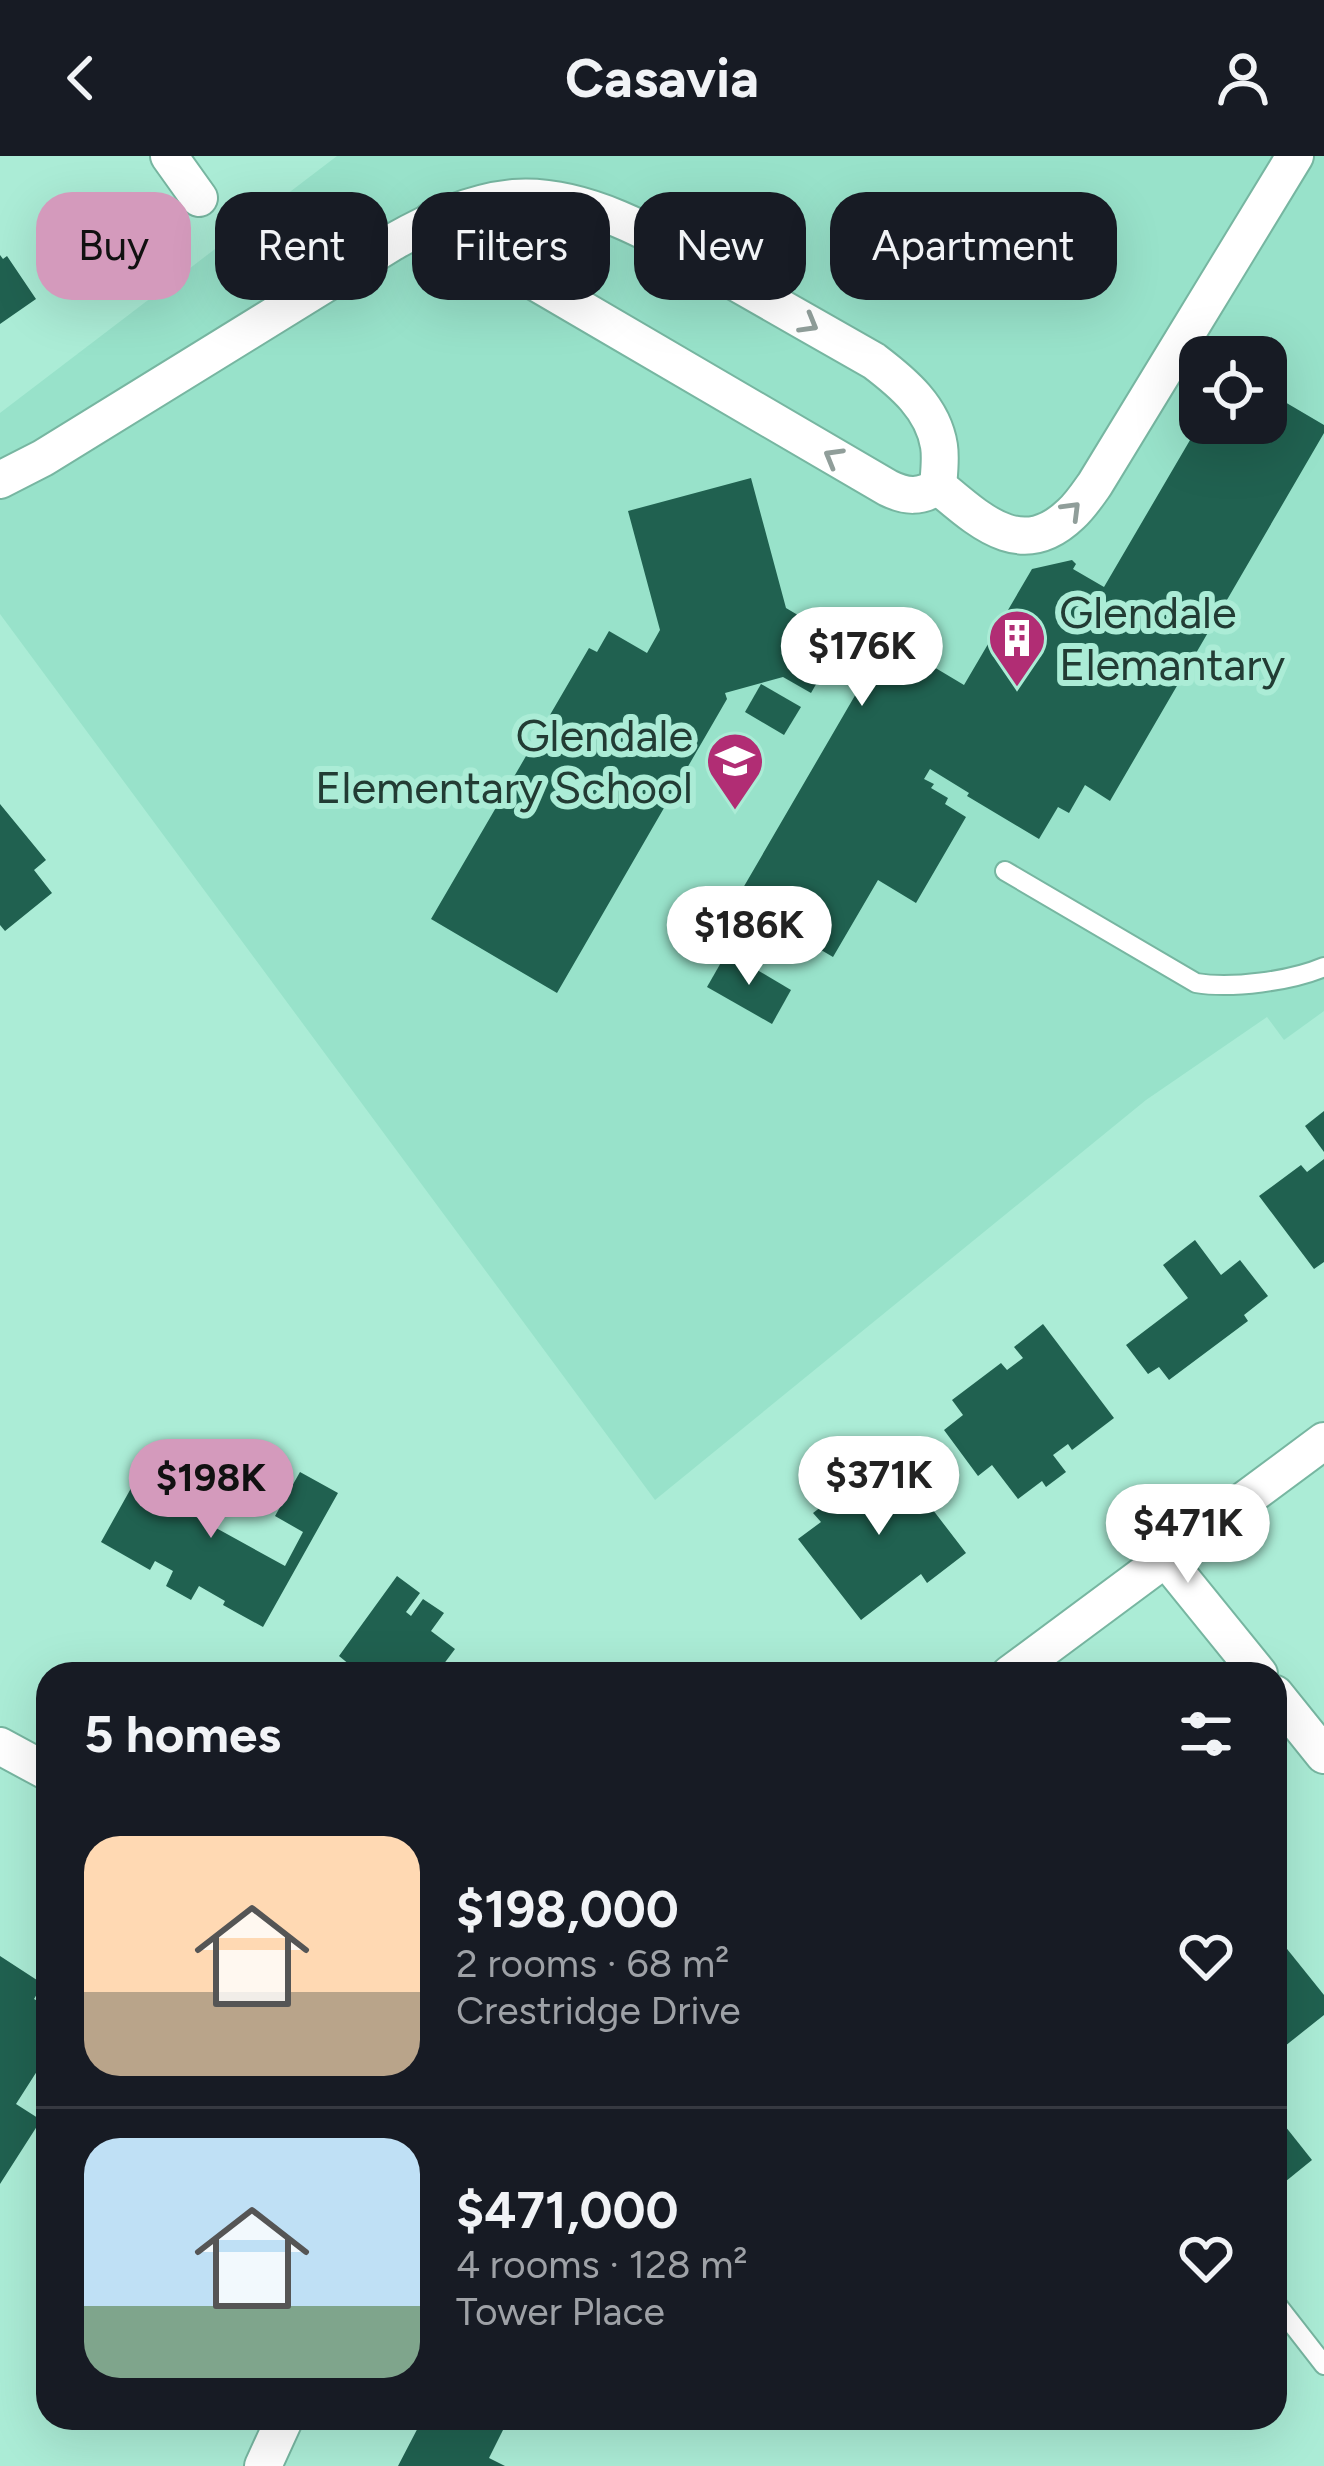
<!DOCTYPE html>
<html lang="en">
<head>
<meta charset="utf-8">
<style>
  :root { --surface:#171b24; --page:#20242c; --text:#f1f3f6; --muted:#9ea1a6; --line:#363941; --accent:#d49abc }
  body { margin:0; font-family:Figtree,sans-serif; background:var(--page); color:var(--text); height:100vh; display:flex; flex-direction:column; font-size:45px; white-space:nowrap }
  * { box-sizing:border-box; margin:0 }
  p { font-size:39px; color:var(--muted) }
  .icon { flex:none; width:66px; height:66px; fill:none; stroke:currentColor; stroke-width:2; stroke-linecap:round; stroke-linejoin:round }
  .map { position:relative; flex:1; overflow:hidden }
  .side { position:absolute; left:36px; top:1506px; width:1251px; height:768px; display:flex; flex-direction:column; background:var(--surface); border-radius:36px; box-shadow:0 12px 48px #0002 }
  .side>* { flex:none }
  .top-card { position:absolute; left:36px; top:36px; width:1254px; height:108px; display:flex; gap:24px }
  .fabs { position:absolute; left:1179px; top:180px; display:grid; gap:24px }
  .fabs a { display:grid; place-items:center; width:108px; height:108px; border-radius:24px; background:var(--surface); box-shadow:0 12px 48px #0002; font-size:60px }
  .price { position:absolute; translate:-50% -102px; padding:0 27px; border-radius:42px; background:#fff; color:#222; font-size:39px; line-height:78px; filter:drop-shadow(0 3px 6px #0008) }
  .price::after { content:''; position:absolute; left:50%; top:72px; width:36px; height:27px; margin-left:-18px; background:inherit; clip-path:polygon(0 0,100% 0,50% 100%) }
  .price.current { background:var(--accent); color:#111 }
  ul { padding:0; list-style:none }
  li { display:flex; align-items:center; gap:36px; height:300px; padding:0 48px }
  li+li { border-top:3px solid var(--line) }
  li span { display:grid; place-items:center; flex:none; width:336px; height:240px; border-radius:36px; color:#555 }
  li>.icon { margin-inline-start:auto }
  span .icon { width:144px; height:144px; fill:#fffc; stroke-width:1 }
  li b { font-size:51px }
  h2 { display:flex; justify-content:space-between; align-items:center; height:144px; padding:0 48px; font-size:51px }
  .pill { padding:0 42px; border-radius:36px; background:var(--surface); box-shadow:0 12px 48px #0002; font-size:42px; line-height:108px }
  .pill.current { background:var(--accent); color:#111 }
  header { display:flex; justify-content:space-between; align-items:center; height:156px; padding:0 48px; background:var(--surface); font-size:54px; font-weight:700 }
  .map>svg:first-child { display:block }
</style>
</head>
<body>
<header><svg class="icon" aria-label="back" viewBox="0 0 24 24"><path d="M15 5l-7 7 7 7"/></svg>Casavia<svg class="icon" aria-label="person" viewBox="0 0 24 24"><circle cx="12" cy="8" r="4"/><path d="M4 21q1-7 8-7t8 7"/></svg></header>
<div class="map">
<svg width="1324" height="2310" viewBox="0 0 1324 2310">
  <rect width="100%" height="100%" fill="#abecd6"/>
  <path fill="#98e2ca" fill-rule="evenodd" d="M337 0H1324V855L1284 884 1267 861 1146 944 655 1344 0 458V257ZM1200 201H1266V267H1200Z"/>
  <g fill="#206150">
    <polygon points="0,99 3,103 7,100 36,143 0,168"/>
    <polygon points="1266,235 1324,269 1324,277 1110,645 1085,629 1069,657 1058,651 1039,683 967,640 969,637 930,613 924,623 934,628 931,632 948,642 945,648 966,661 916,747 878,724 833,801 736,744 864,524 830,504 811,537 783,521 725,537 727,543 557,837 431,763 589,492 597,496 609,475 647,497 660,474 628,355 751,322 786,452 880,508 892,486 964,529 1032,413 1072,404 1076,408 1073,413 1104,431 1200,267 1266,267"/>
    <polygon points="761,528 801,551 784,579 745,556"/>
    <polygon points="0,648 46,704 34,714 52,737 5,775 0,769"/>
    <polygon points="727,796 791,834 772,868 707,831"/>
    <polygon points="1324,955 1324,996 1305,970"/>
    <polygon points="1324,1003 1324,1106 1314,1113 1259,1040 1301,1009 1307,1016"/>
    <polygon points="1195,1084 1221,1119 1240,1104 1268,1140 1244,1159 1248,1165 1169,1224 1159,1211 1148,1218 1126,1189 1188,1142 1163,1109"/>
    <polygon points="1043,1168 1114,1262 1072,1294 1068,1288 1053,1299 1066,1316 1046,1331 1042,1325 1018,1343 992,1309 978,1320 944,1274 963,1259 952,1244 1001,1207 1007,1214 1023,1202 1014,1191"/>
    <polygon points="890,1298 966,1397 927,1427 921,1418 861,1464 798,1383 821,1366 813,1357"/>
    <polygon points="149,1300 193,1324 178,1351 285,1410 303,1376 275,1360 300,1316 338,1337 263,1471 223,1449 225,1445 199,1430 191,1444 166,1430 173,1415 155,1405 150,1414 101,1386"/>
    <polygon points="397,1420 420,1437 406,1456 411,1460 423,1443 444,1457 431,1475 455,1493 440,1513 446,1518 361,1518 339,1500"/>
    <polygon points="1275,1778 1324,1839 1324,1859 1275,1898"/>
    <polygon points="0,1800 43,1828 34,1843 48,1851 48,1898 16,1948 41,1964 0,2028"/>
    <polygon points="1285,1970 1312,2004 1275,2034 1275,1978"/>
    <polygon points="423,2262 493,2262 506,2268 489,2302 505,2310 398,2310"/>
  </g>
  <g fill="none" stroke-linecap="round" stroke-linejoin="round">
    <defs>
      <g id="lane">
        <path d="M1005 715 1196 827C1232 833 1291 825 1324 811"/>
        <polyline points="1275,2146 1324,2209"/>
      </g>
      <g id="street">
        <polyline points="169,0 199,42"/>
        <path d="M431 65 888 332C906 341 921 342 938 330"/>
        <path d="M0 324 43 302 393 86C430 65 471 46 514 42 592 36 673 90 737 127 783 153 828 179 874 205 903 227 933 252 939 290 941 303 939 318 938 330"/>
        <path d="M938 330C979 364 1021 406 1071 358 1080 350 1088 338 1095 328L1295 0"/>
        <polyline points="1165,1402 1259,1518"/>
        <polyline points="1010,1518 1324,1285"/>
        <polyline points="1275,1538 1324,1599"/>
        <polyline points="0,1590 48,1616"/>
        <polyline points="263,2310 285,2262"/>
      </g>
    </defs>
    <use href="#lane" stroke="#77b6a1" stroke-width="22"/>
    <use href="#street" stroke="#77b6a1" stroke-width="40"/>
    <use href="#lane" stroke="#fff" stroke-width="18"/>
    <use href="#street" stroke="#fff" stroke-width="36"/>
  </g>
  <defs><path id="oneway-chevron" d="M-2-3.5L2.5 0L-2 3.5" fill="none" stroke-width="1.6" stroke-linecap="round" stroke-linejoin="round" transform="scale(3)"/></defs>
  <g stroke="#909e9a">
    <use href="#oneway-chevron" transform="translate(809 168) rotate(30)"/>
    <use href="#oneway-chevron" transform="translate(833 301) rotate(-150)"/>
    <use href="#oneway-chevron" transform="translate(1072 354) rotate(-45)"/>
  </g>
  <defs>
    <symbol id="building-pin" viewBox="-11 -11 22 30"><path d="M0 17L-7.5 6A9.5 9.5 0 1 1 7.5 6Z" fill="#b12d74" stroke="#abecd6"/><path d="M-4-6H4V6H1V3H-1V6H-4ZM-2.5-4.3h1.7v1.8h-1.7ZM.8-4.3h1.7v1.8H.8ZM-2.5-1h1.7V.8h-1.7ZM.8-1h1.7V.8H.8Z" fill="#fff"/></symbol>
    <symbol id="school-pin" viewBox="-11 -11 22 30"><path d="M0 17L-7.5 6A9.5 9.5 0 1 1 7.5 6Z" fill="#b12d74" stroke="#abecd6"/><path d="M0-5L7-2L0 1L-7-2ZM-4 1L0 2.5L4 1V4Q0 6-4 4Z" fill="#fff"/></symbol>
  </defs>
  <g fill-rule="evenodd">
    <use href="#building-pin" x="984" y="449" width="66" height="90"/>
    <use href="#school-pin" x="702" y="572" width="66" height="90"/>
  </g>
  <g text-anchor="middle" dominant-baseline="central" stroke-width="12" stroke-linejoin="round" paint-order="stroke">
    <g font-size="45" fill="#223c34" stroke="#abecd6" text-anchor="start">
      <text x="1059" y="456">Glendale<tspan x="1059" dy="52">Elemantary</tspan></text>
      <text x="693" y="579" text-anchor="end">Glendale<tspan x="693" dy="52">Elementary School</tspan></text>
    </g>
  </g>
</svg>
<div class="fabs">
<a><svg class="icon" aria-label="locate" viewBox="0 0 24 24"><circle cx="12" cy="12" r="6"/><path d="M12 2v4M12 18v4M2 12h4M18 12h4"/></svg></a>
</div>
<b class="price" style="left:862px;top:553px">$176K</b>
<b class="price" style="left:749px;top:832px">$186K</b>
<b class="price" style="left:879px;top:1382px">$371K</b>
<b class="price current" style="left:211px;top:1385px">$198K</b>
<b class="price" style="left:1188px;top:1430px">$471K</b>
<div class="top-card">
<a class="pill current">Buy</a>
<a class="pill">Rent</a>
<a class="pill">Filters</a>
<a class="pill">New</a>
<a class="pill">Apartment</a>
</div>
<section class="side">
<h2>5 homes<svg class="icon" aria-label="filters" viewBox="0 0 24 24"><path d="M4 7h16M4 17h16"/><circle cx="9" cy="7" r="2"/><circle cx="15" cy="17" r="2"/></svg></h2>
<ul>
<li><span style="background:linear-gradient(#ffd9b3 65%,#b9a48a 0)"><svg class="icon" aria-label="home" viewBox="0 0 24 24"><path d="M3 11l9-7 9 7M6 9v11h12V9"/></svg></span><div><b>$198,000</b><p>2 rooms · 68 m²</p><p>Crestridge Drive</p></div><svg class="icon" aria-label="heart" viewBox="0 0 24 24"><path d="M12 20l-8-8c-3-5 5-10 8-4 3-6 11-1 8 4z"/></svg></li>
<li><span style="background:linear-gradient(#bfe0f5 70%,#7fa58c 0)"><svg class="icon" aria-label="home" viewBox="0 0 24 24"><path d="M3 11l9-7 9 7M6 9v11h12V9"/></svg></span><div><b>$471,000</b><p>4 rooms · 128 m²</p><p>Tower Place</p></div><svg class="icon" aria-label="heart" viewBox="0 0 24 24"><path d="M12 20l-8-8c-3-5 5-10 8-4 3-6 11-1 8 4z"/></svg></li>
</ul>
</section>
</div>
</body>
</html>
